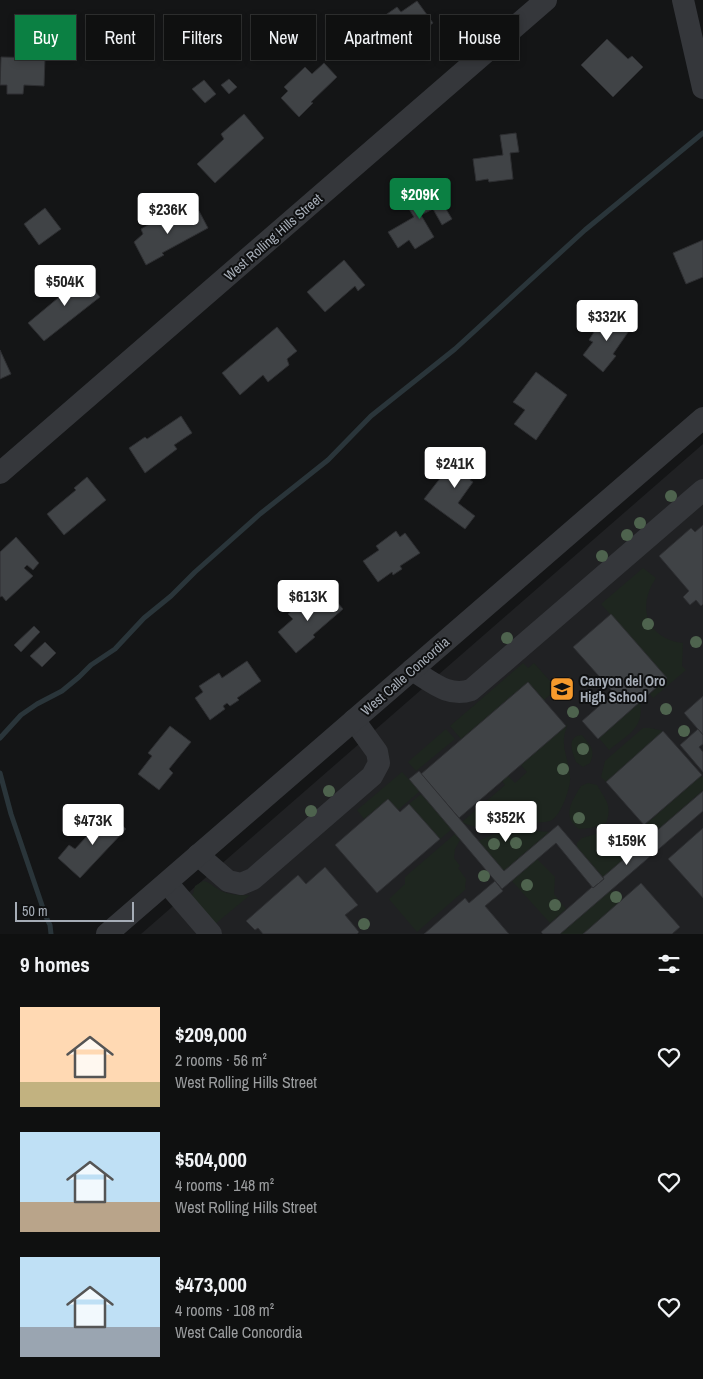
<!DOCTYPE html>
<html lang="en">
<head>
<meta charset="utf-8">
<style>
  :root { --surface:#0f1010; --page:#181919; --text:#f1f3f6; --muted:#9b9d9f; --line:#2f3030; --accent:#0b8043 }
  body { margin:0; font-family:"Archivo Narrow",sans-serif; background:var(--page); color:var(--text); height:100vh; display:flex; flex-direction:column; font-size:19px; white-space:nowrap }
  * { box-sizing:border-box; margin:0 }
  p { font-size:16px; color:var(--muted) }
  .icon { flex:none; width:28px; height:28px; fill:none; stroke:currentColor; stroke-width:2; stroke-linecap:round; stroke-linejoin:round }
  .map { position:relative; height:934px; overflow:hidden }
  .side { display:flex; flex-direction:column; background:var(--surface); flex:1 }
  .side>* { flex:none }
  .top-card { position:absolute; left:15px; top:15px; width:674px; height:45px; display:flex; gap:10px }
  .scale { position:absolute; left:15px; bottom:12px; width:119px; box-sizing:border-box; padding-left:5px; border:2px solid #a6adb7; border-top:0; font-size:14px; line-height:18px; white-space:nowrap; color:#a6adb7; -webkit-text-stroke:4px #0f1011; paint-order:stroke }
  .price { position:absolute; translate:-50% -42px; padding:0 11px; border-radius:5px; background:#fff; color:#222; font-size:16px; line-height:32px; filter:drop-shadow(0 1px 2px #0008) }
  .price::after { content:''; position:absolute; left:50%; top:30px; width:15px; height:11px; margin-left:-8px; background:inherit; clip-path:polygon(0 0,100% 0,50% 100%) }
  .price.current { background:var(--accent); color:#fff }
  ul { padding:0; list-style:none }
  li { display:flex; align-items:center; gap:15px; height:125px; padding:0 20px }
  li span { display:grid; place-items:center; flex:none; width:140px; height:100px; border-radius:0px; color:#555 }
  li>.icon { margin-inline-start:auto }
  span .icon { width:60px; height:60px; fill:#fffc; stroke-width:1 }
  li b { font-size:21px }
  h2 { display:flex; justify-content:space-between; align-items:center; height:60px; padding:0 20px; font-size:21px }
  .chip { padding:0 18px; border-radius:0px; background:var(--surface); box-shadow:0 2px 8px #0003,0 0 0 1px var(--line); font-size:18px; line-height:45px }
  .chip.current { background:var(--accent); color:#fff }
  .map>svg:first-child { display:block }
</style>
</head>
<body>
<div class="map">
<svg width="703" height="934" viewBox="0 0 703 934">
  <rect width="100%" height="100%" fill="#141516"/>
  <polygon fill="#202123" points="703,444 703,934 141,934"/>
  <g fill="#1e261f">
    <path d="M643 568 656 578C636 607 647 639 683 643L682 666 686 670 653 698 650 694 667 678 601 604Z"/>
    <polygon points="523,663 528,668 534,663 557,689 544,700 528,682 461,739 450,726"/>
    <path d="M640 702C645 728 627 735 609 750L599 738Z"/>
    <path d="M568 724C558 745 569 757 570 777 571 788 560 818 550 821 539 824 526 822 515 822 497 824 479 832 462 822L505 785 502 781 508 776 515 783 527 772 521 765Z"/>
    <polygon points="643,728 650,728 663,731 606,782 601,777 605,761"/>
    <polygon points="446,729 455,739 416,771 408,762"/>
    <path d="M582 735C590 745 596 750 590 763L583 767 576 762C572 752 566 736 582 735Z"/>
    <polygon points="402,772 420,791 398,810 388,799 364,819 357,810"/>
    <polygon points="701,776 703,778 703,790 653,834 645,825"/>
    <path d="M588 783 597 785C605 799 613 806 606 823L590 828 579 829C561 816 572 801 581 786Z"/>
    <polygon points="421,794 452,829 440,839 409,804"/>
    <polygon points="619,827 636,831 641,845 603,877 577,848 577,843 582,838"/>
    <polygon points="525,830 549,832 504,871 478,841 494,834"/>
    <polygon points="455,834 460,840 455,849 454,858 460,866 458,868 466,879 465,887 466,889 417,932 389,899 405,884 405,877"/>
    <polygon points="537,859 555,877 554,894 566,909 550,923 512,881"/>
    <path d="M203 881C210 882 215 888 221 891 231 895 240 896 250 895L214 925 190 895 193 894 195 886Z"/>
    <polygon points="611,890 621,901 583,934 560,934"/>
  </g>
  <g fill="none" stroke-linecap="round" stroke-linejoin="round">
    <g stroke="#2a353a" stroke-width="5">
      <polyline points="0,738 21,715 37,704 62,691 79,677 91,665 115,649 144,618 171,596 195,572 260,514 328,460 371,416 455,349 585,230 703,133"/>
      <polyline points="0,773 11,814 46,917 50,925 51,934"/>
    </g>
  </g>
  <g fill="#404346" stroke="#2e2f32">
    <polygon points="417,1 433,23 382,59 367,38 381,27 377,21 397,7 401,12"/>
    <polygon points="607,39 628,59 632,56 643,67 613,97 581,65"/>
    <polygon points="1,57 45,58 44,86 24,85 23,94 7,94 7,85 0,85"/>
    <polygon points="324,63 337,77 311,102 313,103 299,117 281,98 288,91 284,87 305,67 312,74"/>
    <polygon points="229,79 237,87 229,94 221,85"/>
    <polygon points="204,80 216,94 205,103 192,89"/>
    <polygon points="244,114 264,138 215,183 197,164 224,139 221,134"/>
    <polygon points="516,133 519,152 510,153 513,179 489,182 488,179 476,181 473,159 503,155 500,135"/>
    <polygon points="425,189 429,195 435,191 452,219 442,225 433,209 421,215 434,237 415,249 409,240 398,248 388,232 414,217 404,201"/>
    <polygon points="45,208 61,229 39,245 24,224"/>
    <polygon points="179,211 184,219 199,211 208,228 162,253 164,255 146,265 134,242 143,234 141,229 165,215 168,217"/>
    <polygon points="703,240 703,277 686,284 673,253"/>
    <polygon points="344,260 365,285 358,291 355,286 325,312 307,292"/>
    <polygon points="78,272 100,297 44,341 28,323 64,293 60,288"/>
    <polygon points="617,312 633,325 613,354 616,356 603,372 583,355 593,342 589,340 599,324 605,329"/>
    <polygon points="277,327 297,351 287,359 289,365 268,382 263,375 240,395 222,373"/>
    <polygon points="0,350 11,374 0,379"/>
    <polygon points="536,372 567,395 536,440 514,424 525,410 513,402"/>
    <polygon points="181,416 192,433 174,445 177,449 145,473 129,448 145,437 147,439"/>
    <polygon points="465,449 483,462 470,480 473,482 458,503 475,516 465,529 424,499 452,463 454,465"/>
    <polygon points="87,477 106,500 64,535 47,514 76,490 74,488"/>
    <polygon points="703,525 703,604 701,606 696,600 690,605 683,597 689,591 659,556 691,528 695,532"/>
    <polygon points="396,531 400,537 405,533 420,553 400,566 402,569 393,575 392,572 378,582 363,561 379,550 376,546"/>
    <polygon points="16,537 39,563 33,570 27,565 24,568 33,576 6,601 2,596 0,597 0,552"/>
    <polygon points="331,595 343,609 313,635 315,637 296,653 278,632 293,619 288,614 308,597 316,607"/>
    <polygon points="611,614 667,678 598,739 582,721 614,693 573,647"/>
    <polygon points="34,626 40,632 21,652 14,645"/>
    <polygon points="45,642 56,653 42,667 30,656"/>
    <polygon points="247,661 261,681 237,698 239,700 230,706 227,703 223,706 225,709 210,720 195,698 203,692 199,686 219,673 222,678"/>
    <polygon points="528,682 566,726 459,818 421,774"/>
    <polygon points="703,696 703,735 684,713"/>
    <polygon points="170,726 191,742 169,769 173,773 159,790 138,774 152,756 148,753"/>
    <polygon points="698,729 703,735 703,744 699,747 703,752 703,772 680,745"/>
    <polygon points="663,731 702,775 644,825 606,782"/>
    <polygon points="419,771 504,871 558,825 604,879 593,888 556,843 502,889 409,779"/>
    <polygon points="703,791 703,811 560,934 543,934 541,932 592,887 593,888 604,879 603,877"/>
    <polygon points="388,799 400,812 409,804 440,839 377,893 335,845"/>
    <polygon points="109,812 126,829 80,878 58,858 69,845 75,849"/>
    <polygon points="703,828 703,898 668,859"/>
    <polygon points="325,867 358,905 345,915 359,932 357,934 263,934 258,928 255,930 246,921 298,875 306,884"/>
    <polygon points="495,881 503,891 485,906 509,934 424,934 465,898 469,903"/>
    <polygon points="641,883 680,927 672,934 583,934"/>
  </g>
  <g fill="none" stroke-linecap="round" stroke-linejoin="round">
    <g stroke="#35373b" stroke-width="22">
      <polyline points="683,0 703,88"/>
      <polyline points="0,473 546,0"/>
      <path d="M412 670C431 681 448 698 471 690L703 490"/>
      <polyline points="198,855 228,881 241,884 253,879 372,776 379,763 377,752 354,720"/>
      <polyline points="167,883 211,934"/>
      <polyline points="107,934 703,418"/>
    </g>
  </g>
  <g fill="#4e634e">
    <circle cx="671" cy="496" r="6"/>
    <circle cx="640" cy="523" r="6"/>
    <circle cx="627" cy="535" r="6"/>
    <circle cx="602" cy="556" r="6"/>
    <circle cx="648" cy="624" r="6"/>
    <circle cx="507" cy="638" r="6"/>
    <circle cx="696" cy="642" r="6"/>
    <circle cx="666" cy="709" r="6"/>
    <circle cx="573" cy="712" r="6"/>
    <circle cx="684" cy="731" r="6"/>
    <circle cx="583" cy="749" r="6"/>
    <circle cx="563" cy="769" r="6"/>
    <circle cx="329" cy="791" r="6"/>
    <circle cx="311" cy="811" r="6"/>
    <circle cx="579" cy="818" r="6"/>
    <circle cx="622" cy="836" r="6"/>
    <circle cx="516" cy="843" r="6"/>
    <circle cx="494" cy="844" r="6"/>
    <circle cx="484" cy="876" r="6"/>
    <circle cx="527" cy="885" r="6"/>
    <circle cx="616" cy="897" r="6"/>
    <circle cx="555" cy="905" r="6"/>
    <circle cx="364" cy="924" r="6"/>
  </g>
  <defs>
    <symbol id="school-square" viewBox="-11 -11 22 22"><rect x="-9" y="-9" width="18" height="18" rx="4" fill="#f79a2c" stroke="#0f1011"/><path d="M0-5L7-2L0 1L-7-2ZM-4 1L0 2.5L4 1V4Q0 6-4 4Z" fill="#111"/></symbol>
  </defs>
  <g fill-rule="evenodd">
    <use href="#school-square" x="548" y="675" width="28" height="28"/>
  </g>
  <g text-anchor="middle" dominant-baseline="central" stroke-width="4" stroke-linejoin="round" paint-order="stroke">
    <g font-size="14" fill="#a6adb7" stroke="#0f1011">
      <text transform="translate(273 237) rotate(-41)">West Rolling Hills Street</text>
      <text transform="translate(405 676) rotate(-41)">West Calle Concordia</text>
    </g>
    <g font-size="14" font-weight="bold" fill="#a6adb7" stroke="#0f1011" text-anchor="start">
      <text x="580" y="681">Canyon del Oro<tspan x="580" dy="16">High School</tspan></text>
    </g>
  </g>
</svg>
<div class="scale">50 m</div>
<b class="price current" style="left:420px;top:220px">$209K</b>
<b class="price" style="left:168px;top:235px">$236K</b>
<b class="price" style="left:65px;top:307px">$504K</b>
<b class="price" style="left:607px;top:342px">$332K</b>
<b class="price" style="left:455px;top:489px">$241K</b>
<b class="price" style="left:308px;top:622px">$613K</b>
<b class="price" style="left:506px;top:843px">$352K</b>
<b class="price" style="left:93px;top:846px">$473K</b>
<b class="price" style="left:627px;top:866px">$159K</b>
<div class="top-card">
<a class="chip current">Buy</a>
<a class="chip">Rent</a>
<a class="chip">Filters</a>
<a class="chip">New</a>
<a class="chip">Apartment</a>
<a class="chip">House</a>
</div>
</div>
<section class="side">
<h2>9 homes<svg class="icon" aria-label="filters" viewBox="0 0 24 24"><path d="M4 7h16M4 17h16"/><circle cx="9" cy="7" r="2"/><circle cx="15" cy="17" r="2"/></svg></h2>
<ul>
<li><span style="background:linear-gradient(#ffd9b3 75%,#c2b280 0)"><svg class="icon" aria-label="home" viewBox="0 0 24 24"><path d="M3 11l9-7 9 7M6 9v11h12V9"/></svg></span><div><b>$209,000</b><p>2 rooms · 56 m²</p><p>West Rolling Hills Street</p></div><svg class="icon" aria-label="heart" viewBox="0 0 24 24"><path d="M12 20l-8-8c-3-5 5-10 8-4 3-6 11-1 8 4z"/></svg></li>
<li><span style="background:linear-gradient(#bfe0f5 70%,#b9a48a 0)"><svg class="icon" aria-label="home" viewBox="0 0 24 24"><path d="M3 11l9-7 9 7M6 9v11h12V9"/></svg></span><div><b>$504,000</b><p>4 rooms · 148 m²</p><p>West Rolling Hills Street</p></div><svg class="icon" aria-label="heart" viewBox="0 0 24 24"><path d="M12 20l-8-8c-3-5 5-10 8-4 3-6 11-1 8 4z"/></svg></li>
<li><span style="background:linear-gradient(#bfe0f5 70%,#9aa5b1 0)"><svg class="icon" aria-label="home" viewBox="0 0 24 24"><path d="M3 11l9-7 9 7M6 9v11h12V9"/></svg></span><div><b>$473,000</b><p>4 rooms · 108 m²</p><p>West Calle Concordia</p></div><svg class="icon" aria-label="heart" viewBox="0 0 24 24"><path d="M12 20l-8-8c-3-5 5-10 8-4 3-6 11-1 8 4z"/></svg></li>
</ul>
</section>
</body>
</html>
